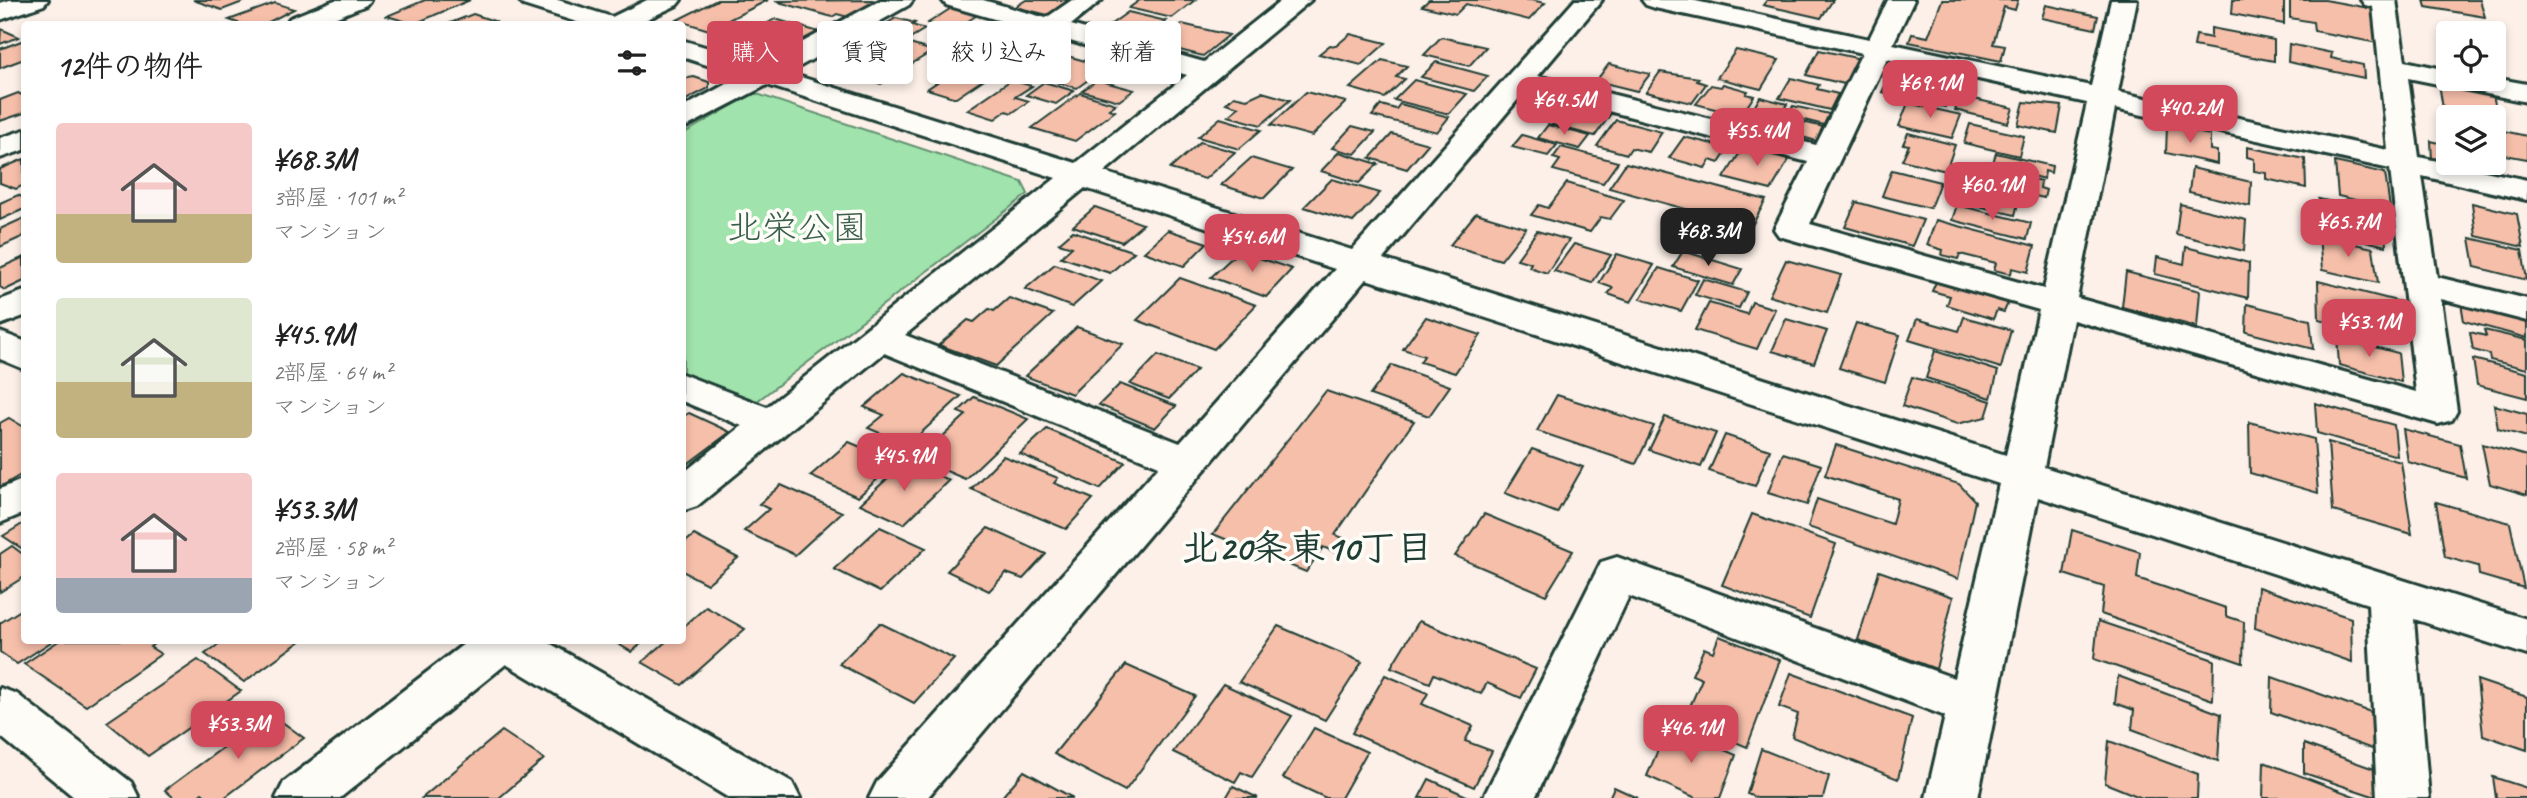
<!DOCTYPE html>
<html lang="ja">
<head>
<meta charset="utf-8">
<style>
  :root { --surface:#fff; --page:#f2f2f2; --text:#222; --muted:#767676; --accent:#d1495b }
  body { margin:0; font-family:Caveat,"Klee One",sans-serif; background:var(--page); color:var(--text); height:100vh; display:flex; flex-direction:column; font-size:26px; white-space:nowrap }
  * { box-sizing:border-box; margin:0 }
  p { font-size:23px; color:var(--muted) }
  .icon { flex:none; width:38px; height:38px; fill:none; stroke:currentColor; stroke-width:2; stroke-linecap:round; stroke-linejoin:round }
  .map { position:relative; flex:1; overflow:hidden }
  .side { position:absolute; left:21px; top:21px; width:665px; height:623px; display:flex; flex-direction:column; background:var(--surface); border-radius:7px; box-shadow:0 4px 10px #0003 }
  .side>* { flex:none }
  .guide { position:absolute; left:707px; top:21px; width:665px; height:63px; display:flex; gap:14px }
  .controls { position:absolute; left:2436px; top:21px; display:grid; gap:14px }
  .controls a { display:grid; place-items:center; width:70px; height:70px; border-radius:7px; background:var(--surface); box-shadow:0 4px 10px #0003; font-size:35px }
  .price { position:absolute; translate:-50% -60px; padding:0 16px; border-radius:14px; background:var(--accent); color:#fff; font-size:23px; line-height:46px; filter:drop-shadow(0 2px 4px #0008) }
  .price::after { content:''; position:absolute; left:50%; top:42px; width:21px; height:16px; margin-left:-10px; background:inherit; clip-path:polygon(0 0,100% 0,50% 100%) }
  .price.on { background:#222; color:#fff }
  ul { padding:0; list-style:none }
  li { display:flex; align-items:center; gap:21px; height:175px; padding:0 35px }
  li span { display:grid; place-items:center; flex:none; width:196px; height:140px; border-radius:7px; color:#555 }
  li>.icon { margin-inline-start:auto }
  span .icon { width:84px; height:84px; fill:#fffc; stroke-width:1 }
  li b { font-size:30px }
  h2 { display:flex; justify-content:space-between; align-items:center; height:84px; padding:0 35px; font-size:30px }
  .tag { padding:0 24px; border-radius:7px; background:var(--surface); box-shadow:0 4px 10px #0003; font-size:24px; line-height:63px }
  .tag.on { background:var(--accent); color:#fff }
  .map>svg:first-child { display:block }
</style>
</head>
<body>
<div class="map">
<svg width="2527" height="798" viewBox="0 0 2527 798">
  <rect width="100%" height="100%" fill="#fcf0e8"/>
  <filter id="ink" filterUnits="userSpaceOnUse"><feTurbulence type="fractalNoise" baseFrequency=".0143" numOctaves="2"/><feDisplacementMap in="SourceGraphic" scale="14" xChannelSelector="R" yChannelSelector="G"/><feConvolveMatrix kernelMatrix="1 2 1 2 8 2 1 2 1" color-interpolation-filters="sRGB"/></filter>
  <g filter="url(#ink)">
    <polygon fill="#a1e3ac" stroke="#609070" stroke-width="2" points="754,93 1022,182 1028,194 748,408 683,377 683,134"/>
    <g fill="#f6bfaa" stroke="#1f3d34" stroke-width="2">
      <polygon points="193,0 248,0 222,10"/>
      <polygon points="425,0 470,0 414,24 387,16"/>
      <polygon points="717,0 768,0 709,30 677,20"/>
      <polygon points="872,0 881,2 848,17 837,14 832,17 775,1"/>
      <polygon points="1026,0 1072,0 1048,15 1015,7"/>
      <polygon points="1140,0 1195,0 1172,18 1129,8"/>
      <polygon points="1429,0 1531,0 1545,3 1529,20 1466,4 1456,14 1422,6"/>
      <polygon points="1767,0 1833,0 1821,18 1763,5"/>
      <polygon points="1942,0 2018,0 2015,10 2004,7 1993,44 2005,46 2001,61 1909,42 1912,34 1928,37"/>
      <polygon points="2233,0 2284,0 2284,24 2232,14"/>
      <polygon points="2290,0 2325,0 2374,9 2378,43 2314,31 2313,22 2290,18"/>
      <polygon points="2424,0 2480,0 2485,17 2426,7"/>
      <polygon points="275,3 294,9 265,24 241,24 229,20"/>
      <polygon points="2046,5 2098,16 2095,29 2042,18"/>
      <polygon points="953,7 979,14 954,30 928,23"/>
      <polygon points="1128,12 1166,21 1139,42 1100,32"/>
      <polygon points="473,14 497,22 448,24"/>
      <polygon points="896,18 915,23 912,25 925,29 907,40 874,31"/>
      <polygon points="775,19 819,32 787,50 757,41 768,35 754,31"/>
      <polygon points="1182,24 1229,35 1203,56 1156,44"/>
      <polygon points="1005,25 1043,35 1019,52 980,41"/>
      <polygon points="2211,28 2274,40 2274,61 2194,46 2196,35 2211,38"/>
      <polygon points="1,29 19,37 0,44"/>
      <polygon points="1350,34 1386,43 1361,65 1319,54 1330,45 1336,46"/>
      <polygon points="1441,37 1486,47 1469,66 1424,55"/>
      <polygon points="24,40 24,59 0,68 0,49"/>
      <polygon points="900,41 933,51 908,66 874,55"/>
      <polygon points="982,43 1021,53 1000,68 960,57"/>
      <polygon points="2289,44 2332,53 2331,58 2363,65 2364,78 2288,62"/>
      <polygon points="1736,50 1779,60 1761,89 1717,78"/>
      <polygon points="1819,50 1861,59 1849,85 1806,75"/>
      <polygon points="855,55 903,71 881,84 832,68"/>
      <polygon points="1071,57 1106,67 1077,88 1042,78"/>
      <polygon points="1382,60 1407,66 1396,77 1405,79 1385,98 1350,88"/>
      <polygon points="967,62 996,71 956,98 927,89"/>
      <polygon points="1436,62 1488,76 1474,91 1421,77"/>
      <polygon points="1609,64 1650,74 1637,91 1596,81"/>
      <polygon points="1660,72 1699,78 1697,81 1706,84 1692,103 1646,92"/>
      <polygon points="694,77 709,82 709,88 682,102 682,79"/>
      <polygon points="1791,78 1819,85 1817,89 1838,94 1830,110 1779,98"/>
      <polygon points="1918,78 1953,86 1945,107 1882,92 1886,84 1912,90"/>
      <polygon points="1011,80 1032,86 1015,97 1029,101 1012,113 1006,111 995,119 967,110"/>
      <polygon points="1097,80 1134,90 1119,101 1082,91"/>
      <polygon points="1414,80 1467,94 1449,114 1394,100"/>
      <polygon points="1044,82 1074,91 1056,104 1026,95"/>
      <polygon points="1723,84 1748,91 1746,94 1754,96 1741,116 1696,104 1711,85 1721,87"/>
      <polygon points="2439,84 2493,95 2500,126 2494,125 2494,117 2444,115"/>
      <polygon points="1262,92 1290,100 1261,125 1228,116 1239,107 1226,103 1234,96 1247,99"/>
      <polygon points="1306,92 1346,102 1312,136 1271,125"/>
      <polygon points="18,93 24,96 24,113 0,121 0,100"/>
      <polygon points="1080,93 1116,104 1109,109 1115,111 1075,141 1032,128"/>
      <polygon points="1961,96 2013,108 2008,123 1955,110"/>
      <polygon points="1760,97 1787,104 1774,126 1747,120"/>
      <polygon points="2024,102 2062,106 2057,133 2018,125"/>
      <polygon points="1908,103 1961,115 1952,138 1899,126"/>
      <polygon points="1400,104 1449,117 1437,132 1372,116 1381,105 1396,109"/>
      <polygon points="1568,105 1610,115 1595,136 1552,125"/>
      <polygon points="1793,106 1829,114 1824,125 1788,116"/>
      <polygon points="1220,118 1261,130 1239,149 1198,137"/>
      <polygon points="1787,118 1823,127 1817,141 1779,131"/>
      <polygon points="1616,120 1662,132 1649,152 1631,148 1627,154 1597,146"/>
      <polygon points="1970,124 2024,136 2019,156 1964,143"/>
      <polygon points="1548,125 1590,136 1580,149 1538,138"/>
      <polygon points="1352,126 1375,132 1355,154 1332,148"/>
      <polygon points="2167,126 2210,135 2210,150 2217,151 2217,164 2166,153"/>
      <polygon points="2499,130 2527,136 2527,159 2505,155"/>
      <polygon points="1908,133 1955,145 1946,171 1902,160 1909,145 1903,144"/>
      <polygon points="1392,134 1428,144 1407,169 1370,158"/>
      <polygon points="1522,135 1557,145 1548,156 1512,147"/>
      <polygon points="1684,137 1729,148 1719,163 1710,160 1705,168 1669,158"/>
      <polygon points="2431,141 2448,145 2448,163 2432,159"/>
      <polygon points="1200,142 1235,152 1205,179 1170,169"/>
      <polygon points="1744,146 1790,158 1771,190 1724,178"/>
      <polygon points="1561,147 1618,162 1603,183 1553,170 1560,160 1553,158"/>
      <polygon points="2247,147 2305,159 2306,188 2266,179 2266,173 2254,171 2254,159 2247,157"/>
      <polygon points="1339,152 1378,164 1359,183 1321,171"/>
      <polygon points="1996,153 2052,166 2051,173 2045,171 2044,179 1992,166"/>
      <polygon points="1251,158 1292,170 1264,198 1221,185"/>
      <polygon points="24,159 24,185 16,189 0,183 0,169"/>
      <polygon points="2335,162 2385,173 2390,208 2338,196"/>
      <polygon points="1626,163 1766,200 1751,227 1609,188"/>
      <polygon points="2192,168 2251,182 2250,206 2189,192"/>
      <polygon points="1892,170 1940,182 1930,208 1882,196"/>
      <polygon points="1991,170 2041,181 2040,188 2046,190 2044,198 1987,185"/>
      <polygon points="1332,179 1380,193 1353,222 1304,207"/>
      <polygon points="1567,183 1624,200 1610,219 1601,217 1590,232 1531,215 1539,205 1548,208"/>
      <polygon points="1966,183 2020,196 2015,215 1961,202"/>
      <polygon points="18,195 24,198 24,209 0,220 0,203"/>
      <polygon points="2319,199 2369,210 2370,227 2385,230 2386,246 2320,230"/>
      <polygon points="1856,202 1923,220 1912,246 1845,227"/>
      <polygon points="2472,203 2517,214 2523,247 2476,236"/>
      <polygon points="2180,204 2246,220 2244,251 2176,234"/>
      <polygon points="1957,205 2031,223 2027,239 1952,220"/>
      <polygon points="1095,207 1143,224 1122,242 1073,226"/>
      <polygon points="1476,213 1526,228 1501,260 1450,245"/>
      <polygon points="24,218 24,236 0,247 0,229"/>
      <polygon points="1936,220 2035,246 2028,272 2012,268 2011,274 1994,270 1996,263 1960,254 1958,259 1942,255 1943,250 1927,245"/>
      <polygon points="1168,230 1207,243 1184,266 1144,252"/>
      <polygon points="1073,231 1134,252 1110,273 1061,257 1072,247 1059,243"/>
      <polygon points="1537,231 1569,240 1547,273 1529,267 1531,263 1517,259"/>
      <polygon points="2319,236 2373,248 2378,283 2322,270"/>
      <polygon points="2470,238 2522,250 2527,280 2475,267"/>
      <polygon points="1574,244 1611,255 1592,283 1554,271"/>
      <polygon points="2186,247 2249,263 2248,298 2155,274 2157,257 2184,264"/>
      <polygon points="1239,251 1292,269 1266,297 1211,277"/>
      <polygon points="1683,251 1742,269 1733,285 1673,267"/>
      <polygon points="1617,254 1654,265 1631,302 1608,294 1613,288 1599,283"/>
      <polygon points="24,257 24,281 5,290 0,287 0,268"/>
      <polygon points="1786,260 1841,275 1827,313 1769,296"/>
      <polygon points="1055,264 1101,281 1072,307 1025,289"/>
      <polygon points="1659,268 1698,280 1681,311 1640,299"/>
      <polygon points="2126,272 2200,291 2197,327 2122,307"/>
      <polygon points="1180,278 1256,305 1214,349 1137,320"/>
      <polygon points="1703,279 1747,292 1739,308 1695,295"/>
      <polygon points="2318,281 2401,302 2402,317 2381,312 2383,336 2319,319"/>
      <polygon points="1936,282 2008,303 2004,312 1997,310 1993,319 1947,305 1950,296 1932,291"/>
      <polygon points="1009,298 1053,314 996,366 939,345 968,320 974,322 989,309 994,311"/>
      <polygon points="1752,302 1775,309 1757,349 1695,330 1709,303 1747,314"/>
      <polygon points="2461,303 2527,320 2527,338 2464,321"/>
      <polygon points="2247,304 2310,320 2313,349 2246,332"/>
      <polygon points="1426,317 1481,335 1455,373 1420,362 1424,356 1403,349"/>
      <polygon points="1964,317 2011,330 2001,368 1909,340 1917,319 1959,331"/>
      <polygon points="1786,319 1827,331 1814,363 1772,351"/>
      <polygon points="1856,323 1900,335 1885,382 1839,368"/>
      <polygon points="1077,327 1123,344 1072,394 1025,376"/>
      <polygon points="2484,330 2527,340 2527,369 2490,360 2489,354 2473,350 2470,332 2486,336"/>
      <polygon points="2337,337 2398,353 2401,382 2339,365"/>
      <polygon points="1935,351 1998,371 1991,398 1926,378"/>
      <polygon points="1158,355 1197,370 1169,399 1130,384"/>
      <polygon points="2473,359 2527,373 2527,398 2477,385"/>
      <polygon points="1392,365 1450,386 1429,416 1370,395"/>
      <polygon points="904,373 961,396 908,445 868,428 884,415 864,407"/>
      <polygon points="1912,377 1991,401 1986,417 1957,424 1902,406"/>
      <polygon points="1120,384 1176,406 1155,428 1099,405"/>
      <polygon points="1326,391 1414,421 1335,535 1346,539 1337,553 1323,547 1306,572 1213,534"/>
      <polygon points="1557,395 1654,426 1636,464 1537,431"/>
      <polygon points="974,397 1028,419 965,479 918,459 966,415 958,412"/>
      <polygon points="2315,403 2394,425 2397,456 2317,433"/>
      <polygon points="2494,405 2527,414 2527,437 2498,429"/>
      <polygon points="689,413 730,432 682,468 682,417"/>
      <polygon points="1665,417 1716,433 1701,467 1649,450"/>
      <polygon points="9,418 24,427 24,473 0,487 0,423"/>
      <polygon points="2249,422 2314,439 2318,493 2250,473"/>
      <polygon points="1047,429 1125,462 1100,489 1020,454"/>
      <polygon points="2403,429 2460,444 2466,478 2408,462"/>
      <polygon points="1725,435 1770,450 1755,486 1709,471"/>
      <polygon points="849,442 896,462 858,497 810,476"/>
      <polygon points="2328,442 2401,462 2412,534 2333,511"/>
      <polygon points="2482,444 2527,456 2527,495 2490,484"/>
      <polygon points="1836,445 1959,484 1975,501 1958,579 1808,527 1817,499 1892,524 1898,499 1825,475"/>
      <polygon points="1532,449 1583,467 1557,513 1505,493"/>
      <polygon points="1783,453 1821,465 1807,505 1768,493"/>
      <polygon points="1003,456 1058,478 1054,483 1093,499 1066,529 971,489"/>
      <polygon points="905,462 949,480 904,524 860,504"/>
      <polygon points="781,485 842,512 795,555 744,531 769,509 759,504"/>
      <polygon points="2436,502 2510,523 2524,588 2479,575 2478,566 2445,557"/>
      <polygon points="1484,514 1573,551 1546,595 1455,556"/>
      <polygon points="1752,514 1836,544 1810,618 1722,585"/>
      <polygon points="24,523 24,550 3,536"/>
      <polygon points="880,527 926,548 880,592 834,569"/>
      <polygon points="988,528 1046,554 1023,579 1006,573 989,591 947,571"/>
      <polygon points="2072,530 2140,552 2137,578 2226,608 2226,616 2244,622 2243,663 2101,614 2104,587 2064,574"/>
      <polygon points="694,535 738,558 707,584 682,571 682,545"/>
      <polygon points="12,546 24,555 24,577 0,592 0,554"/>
      <polygon points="1879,571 1953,597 1936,669 1858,640"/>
      <polygon points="2258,587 2351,618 2352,662 2255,628"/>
      <polygon points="706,607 745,629 682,685 642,662 668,640 682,640 682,628"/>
      <polygon points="24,608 24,640 54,640 17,664 0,652 0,623"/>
      <polygon points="1419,621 1536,669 1521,698 1487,683 1481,694 1434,674 1430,683 1391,667"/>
      <polygon points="2098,621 2214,660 2213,700 2094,659"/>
      <polygon points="880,623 954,659 914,703 839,664"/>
      <polygon points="1278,626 1362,662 1325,720 1239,682"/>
      <polygon points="1719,636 1780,660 1747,747 1684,720 1702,679 1692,675 1704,648 1713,652"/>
      <polygon points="60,640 159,640 150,647 161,654 86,706 24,664"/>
      <polygon points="225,640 302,640 244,682 205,654"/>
      <polygon points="611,640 645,640 632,652"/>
      <polygon points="198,660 241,691 148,756 107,722"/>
      <polygon points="1126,665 1195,696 1125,791 1054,754"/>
      <polygon points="1791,673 1912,718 1898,779 1792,737 1798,714 1779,707"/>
      <polygon points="1385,675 1428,693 1422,704 1473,726 1465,741 1492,751 1474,787 1352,733"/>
      <polygon points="2118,676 2221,714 2218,761 2132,729 2134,710 2115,703"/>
      <polygon points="2272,677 2382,716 2383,753 2271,712"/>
      <polygon points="2477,680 2527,697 2527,750 2483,735"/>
      <polygon points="1223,684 1292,716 1252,777 1241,772 1235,782 1173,752"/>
      <polygon points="270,713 304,738 224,798 208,798 202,793 196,798 174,798 165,790"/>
      <polygon points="1668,726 1736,755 1720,798 1696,798 1647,776"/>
      <polygon points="1314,728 1367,752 1341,798 1326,798 1283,778"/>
      <polygon points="502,731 544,759 499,798 422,798"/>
      <polygon points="2109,741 2198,774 2197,798 2142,798 2105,783"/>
      <polygon points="2304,744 2377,770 2379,798 2304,773"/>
      <polygon points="1761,749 1829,776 1823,798 1757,798 1747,794"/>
      <polygon points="2264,762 2359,798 2263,798"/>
      <polygon points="1024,771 1073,798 1001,798"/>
      <polygon points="2493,777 2527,788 2527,798 2496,798"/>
      <polygon points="1429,779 1471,798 1419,798"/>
      <polygon points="1233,786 1258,798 1226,798"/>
      <polygon points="1614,787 1638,798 1609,798"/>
    </g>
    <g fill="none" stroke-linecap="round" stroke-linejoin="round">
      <defs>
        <g id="minor">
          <polygon points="10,0 48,0 44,5 0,20 0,3"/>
          <polygon points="335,0 370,0 366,5 320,24 286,24 290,18"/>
          <polygon points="519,0 558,0 612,17 647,0 681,0 677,5 637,24 583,24 523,5"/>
          <path d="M881 0H913L909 5 788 73 1076 163 1187 75 946 5 942 0H983L1046 18 1072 0H1102L1071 25 1204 62 1282 0H1311L1104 172 1352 250 1575 0H1602L1538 76 1816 145 1862 53 1655 8 1646 5 1642 0H1691L1869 39 1888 0H1914L1893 44 2091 86 2111 0H2137L2118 92 2388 150 2373 7 2365 5 2361 0H2396L2405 61 2448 70V79L2494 78 2527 84V102L2408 78 2419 157 2527 180V200L2422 176 2437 277 2527 299V321L2441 299 2457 411 2452 420 2438 424 2073 320 2044 467 2527 619V655L2414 619 2429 798H2377L2368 604 2038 497 1978 798H1926L1945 716 1629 596 1535 798H1483L1601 562 1617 557 1954 678 1999 484 1366 279 927 798H869L877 782 1159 466 884 353 697 506 682 511V474L742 426 682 401V374L767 407 1056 178 767 85 682 129V108L741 76 682 57V40L762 64ZM1887 59 2087 103 2044 289 1810 224ZM1526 90 1808 162 1774 229 1779 236 2039 310 2006 455 1383 259ZM2115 109 2390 169 2416 392 2077 298ZM1085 188 1335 269 1180 443 905 335Z"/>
          <polygon points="24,130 24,150 0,158 0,138"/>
          <polygon points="24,291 24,316 0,325 0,300"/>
          <polygon points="0,332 24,341 24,369 0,359"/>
          <polygon points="24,479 24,513 0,523 0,489"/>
          <polygon points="469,640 544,640 792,782 800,798 729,798 506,664 340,798 276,798 284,782"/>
          <polygon points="0,688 17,694 131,782 139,798 75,798 0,736"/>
        </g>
      </defs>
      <use href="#minor" stroke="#1f3d34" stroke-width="6"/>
      <use href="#minor" fill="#fdfcf7" fill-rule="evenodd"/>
    </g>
  </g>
  <g text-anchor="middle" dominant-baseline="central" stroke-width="7" stroke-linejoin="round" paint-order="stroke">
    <g font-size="35" fill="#395e4c" stroke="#fdfcf7">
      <text x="797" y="227">北栄公園</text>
    </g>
    <g font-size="37" font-weight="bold" fill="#1f3d34" stroke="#fdfcf7">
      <text x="1307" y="547">北20条東10丁目</text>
    </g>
  </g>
</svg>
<div class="controls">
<a><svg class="icon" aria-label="locate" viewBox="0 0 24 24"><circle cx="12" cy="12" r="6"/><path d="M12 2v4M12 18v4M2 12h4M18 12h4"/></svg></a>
<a><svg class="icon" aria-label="layers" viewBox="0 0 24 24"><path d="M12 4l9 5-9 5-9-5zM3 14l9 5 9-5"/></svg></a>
</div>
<b class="price" style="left:1930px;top:120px">¥69.1M</b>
<b class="price" style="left:1564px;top:137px">¥64.5M</b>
<b class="price" style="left:2190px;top:145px">¥40.2M</b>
<b class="price" style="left:1757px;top:168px">¥55.4M</b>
<b class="price" style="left:1992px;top:222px">¥60.1M</b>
<b class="price" style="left:2348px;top:259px">¥65.7M</b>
<b class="price on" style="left:1708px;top:268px">¥68.3M</b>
<b class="price" style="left:1252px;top:274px">¥54.6M</b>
<b class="price" style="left:2369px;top:359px">¥53.1M</b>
<b class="price" style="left:904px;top:493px">¥45.9M</b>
<b class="price" style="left:238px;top:761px">¥53.3M</b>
<b class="price" style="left:1691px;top:765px">¥46.1M</b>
<div class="guide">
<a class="tag on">購入</a>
<a class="tag">賃貸</a>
<a class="tag">絞り込み</a>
<a class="tag">新着</a>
</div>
<section class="side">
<h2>12件の物件<svg class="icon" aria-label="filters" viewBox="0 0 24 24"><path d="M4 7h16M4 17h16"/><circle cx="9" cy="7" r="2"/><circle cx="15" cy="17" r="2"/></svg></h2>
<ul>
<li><span style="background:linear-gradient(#f6c9c9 65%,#c2b280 0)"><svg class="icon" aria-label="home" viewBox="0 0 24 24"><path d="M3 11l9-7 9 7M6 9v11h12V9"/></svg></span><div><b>¥68.3M</b><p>3部屋 · 101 m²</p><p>マンション</p></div></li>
<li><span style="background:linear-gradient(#dfe7d0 60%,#c2b280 0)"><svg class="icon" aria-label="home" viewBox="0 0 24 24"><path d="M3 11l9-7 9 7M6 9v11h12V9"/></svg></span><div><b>¥45.9M</b><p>2部屋 · 64 m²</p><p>マンション</p></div></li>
<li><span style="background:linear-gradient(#f6c9c9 75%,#9aa5b1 0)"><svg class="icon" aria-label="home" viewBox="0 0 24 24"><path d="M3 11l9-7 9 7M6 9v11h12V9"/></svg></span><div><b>¥53.3M</b><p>2部屋 · 58 m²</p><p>マンション</p></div></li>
</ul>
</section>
</div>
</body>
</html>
